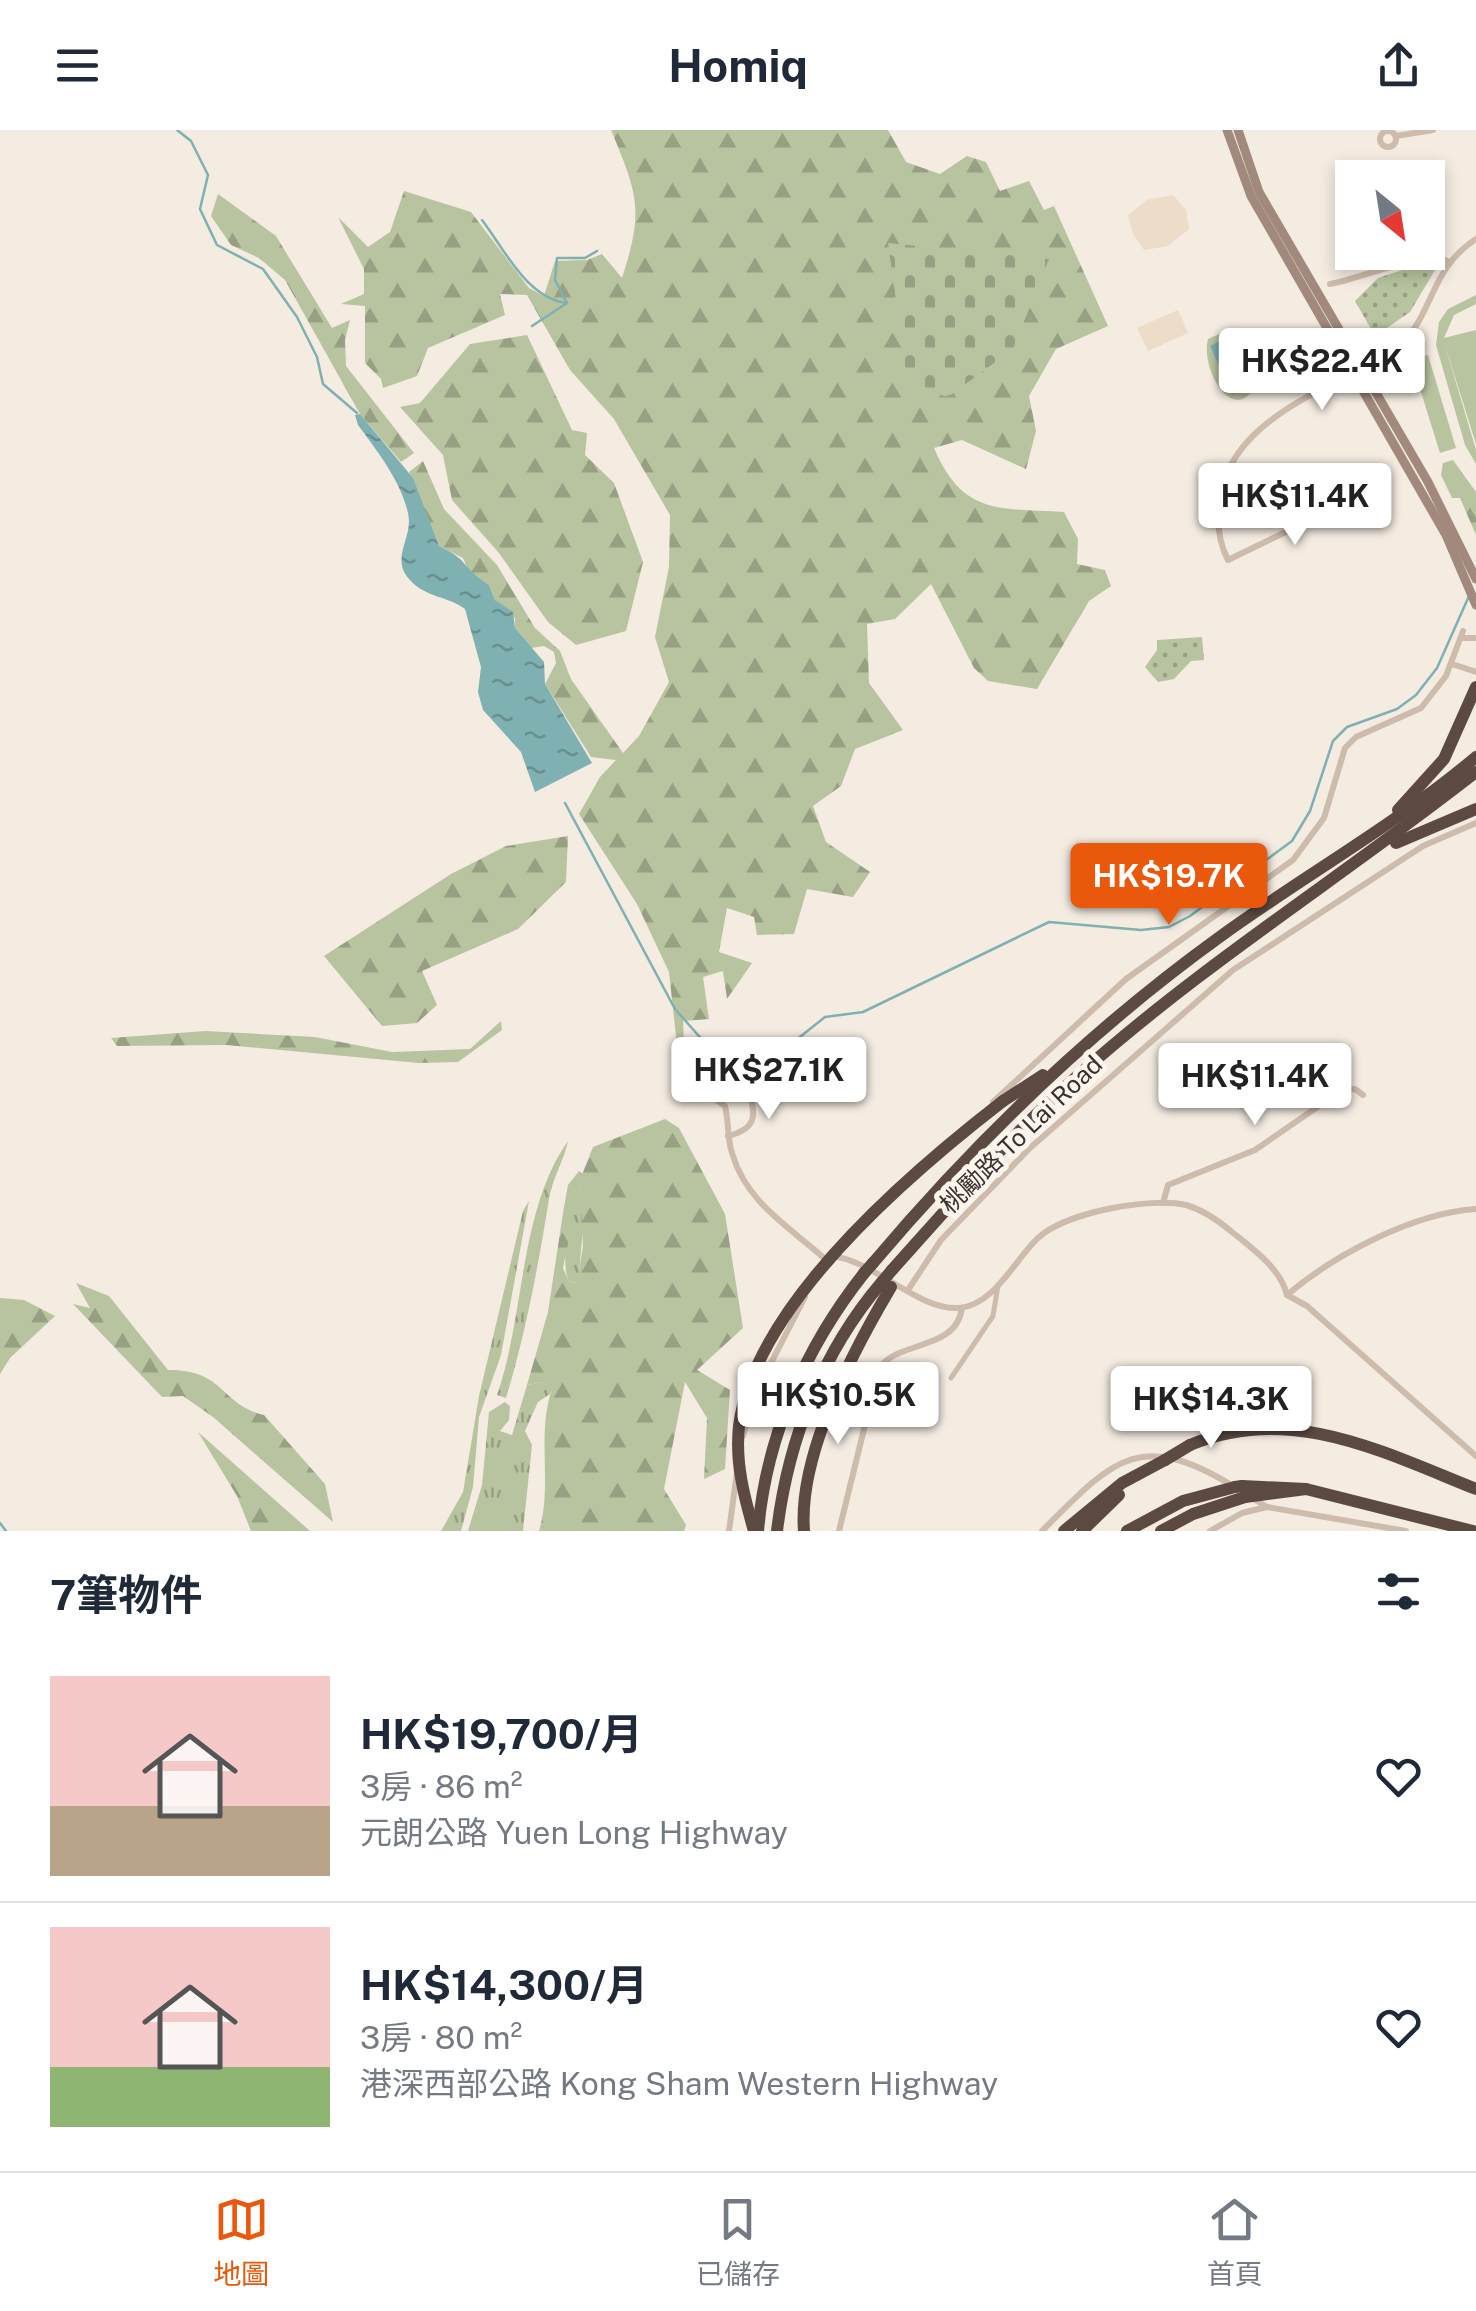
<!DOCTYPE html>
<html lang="zh-TW">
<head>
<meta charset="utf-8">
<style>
  :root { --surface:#fff; --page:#f6f6f7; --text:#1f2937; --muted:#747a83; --line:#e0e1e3; --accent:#ea580c }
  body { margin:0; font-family:"Public Sans","Noto Sans TC",sans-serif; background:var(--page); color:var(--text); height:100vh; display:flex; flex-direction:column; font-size:38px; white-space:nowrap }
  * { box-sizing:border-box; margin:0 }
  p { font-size:32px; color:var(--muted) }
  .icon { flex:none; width:55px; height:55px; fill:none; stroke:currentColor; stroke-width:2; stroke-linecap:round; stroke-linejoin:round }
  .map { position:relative; height:1401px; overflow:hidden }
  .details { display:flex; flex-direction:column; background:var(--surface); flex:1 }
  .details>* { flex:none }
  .needle { width:65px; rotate:150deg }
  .fabs { position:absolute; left:1335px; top:30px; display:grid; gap:20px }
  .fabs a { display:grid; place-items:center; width:110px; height:110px; border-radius:0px; background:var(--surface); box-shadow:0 5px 15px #0003; font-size:50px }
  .price { position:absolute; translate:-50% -85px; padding:0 22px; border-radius:10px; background:#fff; color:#222; font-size:32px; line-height:65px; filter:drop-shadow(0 2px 5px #0008) }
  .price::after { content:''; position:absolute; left:50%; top:60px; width:30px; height:22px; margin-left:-15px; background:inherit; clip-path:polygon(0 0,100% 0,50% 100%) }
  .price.selected { background:var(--accent); color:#fff }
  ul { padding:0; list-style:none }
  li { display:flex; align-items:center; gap:30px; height:250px; padding:0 50px }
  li+li { border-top:2px solid var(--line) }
  li span { display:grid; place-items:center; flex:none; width:280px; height:200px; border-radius:0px; color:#555 }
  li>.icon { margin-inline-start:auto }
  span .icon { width:120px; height:120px; fill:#fffc; stroke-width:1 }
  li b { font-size:42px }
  h2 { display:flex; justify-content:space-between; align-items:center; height:120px; padding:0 50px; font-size:42px }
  header { display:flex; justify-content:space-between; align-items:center; height:130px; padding:0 50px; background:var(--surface); font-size:45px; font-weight:700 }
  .tabs { display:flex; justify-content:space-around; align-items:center; height:140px; border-top:2px solid var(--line); background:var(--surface); font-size:28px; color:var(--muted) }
  .tabs a { display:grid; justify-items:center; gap:5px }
  .tabs .selected { color:var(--accent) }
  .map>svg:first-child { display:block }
</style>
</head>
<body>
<header><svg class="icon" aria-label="menu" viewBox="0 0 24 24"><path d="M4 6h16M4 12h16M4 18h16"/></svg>Homiq<svg class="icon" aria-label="share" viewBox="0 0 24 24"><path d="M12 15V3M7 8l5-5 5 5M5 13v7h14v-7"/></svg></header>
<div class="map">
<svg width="1476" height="1401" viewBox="0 0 1476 1401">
  <defs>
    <pattern id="grass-tufts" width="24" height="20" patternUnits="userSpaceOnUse" patternTransform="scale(2.5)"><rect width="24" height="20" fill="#b8c4a0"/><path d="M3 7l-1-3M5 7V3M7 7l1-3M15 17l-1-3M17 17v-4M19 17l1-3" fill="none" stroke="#97a083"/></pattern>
    <pattern id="forest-firs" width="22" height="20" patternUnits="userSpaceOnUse" patternTransform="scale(2.5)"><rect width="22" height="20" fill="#b8c4a0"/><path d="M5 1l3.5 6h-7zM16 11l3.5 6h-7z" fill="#97a083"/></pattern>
    <pattern id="cemetery-stones" width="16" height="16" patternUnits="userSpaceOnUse" patternTransform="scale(2.5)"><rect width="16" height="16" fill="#b8c4a0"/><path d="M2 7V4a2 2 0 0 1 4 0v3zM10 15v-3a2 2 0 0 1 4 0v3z" fill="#97a083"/></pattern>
    <pattern id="park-dots" width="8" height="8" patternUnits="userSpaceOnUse" patternTransform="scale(2.5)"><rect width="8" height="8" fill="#b8c4a0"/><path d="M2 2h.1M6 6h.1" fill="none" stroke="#97a083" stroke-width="1.8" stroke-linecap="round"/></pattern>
    <pattern id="water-ripples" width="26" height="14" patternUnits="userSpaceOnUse" patternTransform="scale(2.5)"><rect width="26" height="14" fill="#7fb0b2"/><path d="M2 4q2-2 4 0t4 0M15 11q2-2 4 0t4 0" fill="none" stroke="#699091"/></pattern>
  </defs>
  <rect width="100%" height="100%" fill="#f4ebe1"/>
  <g fill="url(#grass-tufts)">
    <path d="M568 1011C565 1028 552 1049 549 1069 538 1137 526 1202 506 1268L497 1265C525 1186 519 1080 568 1011Z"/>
    <path d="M579 1041 585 1045 580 1050 584 1088 578 1153 569 1152C561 1134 568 1103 569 1083H563L568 1055Z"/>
    <polygon points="529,1071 501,1225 479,1287 473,1357 461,1401 441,1401 463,1362 479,1266 523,1081"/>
    <polygon points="543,1252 552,1259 550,1264 538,1272 525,1301 532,1315 523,1401 468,1401 482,1355 489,1282 505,1272 510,1276 509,1290 500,1301 512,1305 527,1255"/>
  </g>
  <g fill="url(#forest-firs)">
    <path d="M611 0H888L906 32 940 44 967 26 986 32 1000 61 1029 51 1044 80 1054 76 1108 196 1056 219 1029 266 1036 301 1026 339 962 310 934 318C963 386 999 378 1064 382L1078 409 1077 434 1105 440 1111 456 1089 471 1037 559 988 551 974 538 931 454 895 489 867 494 869 553 903 600 855 619 841 656 813 676 826 712 870 742 853 767 807 759 794 804 757 805 754 787 727 778 719 822 752 833 727 869 723 841 703 847 709 889 683 891 684 912 734 961 729 965 700 950 677 915 669 842 637 774 579 684 600 647 616 630 591 627 545 554 556 533 554 522 544 516 531 518 515 498V488L495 470 489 455 470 444 463 428 439 416 409 342 423 331 444 379 497 435 535 498 560 521 571 549 623 623 639 606 669 552 655 507 669 437 670 385 614 289 570 240 527 165 500 164 505 185 428 218 417 246 383 258 381 249 365 233V176L341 174 364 164V139L338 87 368 117 390 102 404 61 471 82 529 158 544 166 555 131 587 130 602 124 622 148C644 80 638 65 611 0Z"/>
    <polygon points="218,64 276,106 332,198 350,190 345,210 346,236 414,323 401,332 360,284 285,150 259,128 231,115 211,86"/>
    <polygon points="527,205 572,300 587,303 585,325 614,353 643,432 626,501 576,515 548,492 499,423 452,370 443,325 400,277 420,273 470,214"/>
    <polygon points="1453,330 1476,362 1476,405 1460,368 1452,368 1441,345 1443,333"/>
    <polygon points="568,706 566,752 518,799 422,841 437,875 417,893 382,896 324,826 451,744 506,716"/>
    <polygon points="501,891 502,900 458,932 419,933 226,915 117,916 111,908 205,901 315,907 392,922 470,919"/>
    <path d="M665 989 679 998 725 1084 743 1198 697 1240 730 1260 725 1339 704 1349 707 1288 685 1252 664 1359 686 1395 684 1401H539C553 1354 536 1306 552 1259L543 1252 527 1255 548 1182 563 1083H569L573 1089 563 1138 569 1152 577 1153 583 1116 580 1050 593 1017Z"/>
    <path d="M76 1153 109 1166 168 1240C226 1240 219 1274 264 1285L325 1354 333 1392 213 1287 183 1266 162 1267 73 1174 90 1178Z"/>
    <polygon points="0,1168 24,1170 55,1186 10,1228 0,1244"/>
    <polygon points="198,1302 310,1401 251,1401 237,1366"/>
  </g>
  <polygon fill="url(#cemetery-stones)" points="888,113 1049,129 1013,219 948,267 908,256"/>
  <g fill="url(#park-dots)">
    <polygon points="1433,130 1438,135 1410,182 1375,206 1355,171 1378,148"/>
    <polygon points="1202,507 1204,530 1191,531 1174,549 1158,552 1145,537 1157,520 1157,510"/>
  </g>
  <g fill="#b8c4a0">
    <polygon points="1476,165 1476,174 1454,185 1444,208 1476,200 1476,314 1444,212 1476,320 1476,334 1465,315 1436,215 1439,192 1448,179"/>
    <path d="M1226 201 1233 203 1256 255C1234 297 1200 240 1208 209Z"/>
    <polygon points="1428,225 1456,318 1440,323 1411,230"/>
  </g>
  <g fill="#ecdcc8">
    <polygon points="1173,65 1186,80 1189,99 1168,116 1144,120 1133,104 1128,85 1147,70"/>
    <polygon points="1178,180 1188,203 1148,221 1137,198"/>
  </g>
  <g fill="url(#water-ripples)">
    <polygon points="1230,206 1252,255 1232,264 1210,216"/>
    <path d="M360 284 413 348 439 416C468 429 463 439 489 455L495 470 513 482 515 498 544 532 545 554 592 633 535 662 521 622 483 580 478 562 481 537 465 479C448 466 426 468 410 450 389 428 414 408 408 383 401 351 377 321 358 295L355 285Z"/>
  </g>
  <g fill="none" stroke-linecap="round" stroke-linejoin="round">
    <g stroke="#7fb0b2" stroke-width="2.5">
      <polyline points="177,0 191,11 208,45 200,79 217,115 263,139 297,187 317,227 323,254 357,283"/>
      <path d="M482 90C505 120 526 167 566 173"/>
      <polyline points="532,196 567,173 555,150 557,128 585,128 597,121"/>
      <polyline points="565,673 675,879 713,922 750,930"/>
      <polyline points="758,931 776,926 825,887 863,882 1049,792 1141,800 1169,797 1190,786 1292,711 1310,681 1333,611 1347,597 1397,579 1416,565 1437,538 1469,466"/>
      <polyline points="0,1393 6,1401"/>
    </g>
    <polyline stroke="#cdbbac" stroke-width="5" points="951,1248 993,1186 998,1155"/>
    <g stroke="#cdbbac" stroke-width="6">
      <circle cx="1388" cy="9" r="8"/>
      <polyline points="1396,6 1433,0"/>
      <path d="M1330 154C1358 150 1429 118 1449 132"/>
      <path d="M1356 368 1228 430C1219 413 1217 396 1219 377 1225 286 1336 259 1401 215 1435 180 1430 139 1476 109"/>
      <polyline points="1461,508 1476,508"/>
      <polyline points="1452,534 1476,542"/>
      <path d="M692 952 725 976C729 992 727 1008 732 1023 746 1072 788 1096 824 1128"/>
      <polyline points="993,972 1126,849 1293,730 1324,688 1345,618 1356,607 1421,578 1446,546 1463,501"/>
      <path d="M728 1006C772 995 744 969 749 943 751 935 757 926 760 919"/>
      <polyline points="1163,1073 1168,1055 1255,1020 1342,960 1355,959 1363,965"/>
      <path d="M832 1126C875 1131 919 1181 959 1178 995 1175 1015 1129 1038 1108 1066 1082 1150 1067 1186 1075 1203 1080 1219 1091 1232 1102 1252 1118 1281 1139 1287 1165L1307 1176 1476 1326"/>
      <polyline points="908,1160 941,1110 1030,1018 1233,840 1423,716 1476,693"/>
      <path d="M1287 1165C1334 1125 1413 1083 1476 1079"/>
      <polyline points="743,1306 755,1264 805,1167"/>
      <polyline points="1252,1368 1267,1377 1406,1401"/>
      <polyline points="729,1401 737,1342"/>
      <path d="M839 1401 879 1238C899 1210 956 1221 962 1178"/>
      <path d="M1042 1401C1112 1331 1138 1298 1233 1356"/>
      <polyline points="1210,1401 1242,1383 1267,1377"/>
    </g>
    <g stroke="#a18a7d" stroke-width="9">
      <polyline points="1227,0 1251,66 1446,405 1476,475"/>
      <polyline points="1238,0 1259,62 1428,352 1476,449"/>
    </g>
    <g stroke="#5c4a42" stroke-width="12">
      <polyline points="1398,680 1444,629 1476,557"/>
      <polyline points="1396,713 1476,679"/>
      <polyline points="1003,971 1043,945"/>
      <path d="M873 1133C976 1011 1092 899 1221 806 1305 745 1397 694 1476 627"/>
      <path d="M892 1140C953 1072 1013 1002 1082 942 1206 832 1346 744 1476 642"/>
      <path d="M1190 1315C1290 1273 1383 1322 1476 1359"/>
      <polyline points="1242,1356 1306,1359 1473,1401"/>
      <path d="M758 1401C766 1306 806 1216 865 1142"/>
      <path d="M777 1401C788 1310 822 1222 882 1152"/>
      <path d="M804 1401C798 1324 853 1221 891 1157"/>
      <polyline points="1064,1401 1122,1353 1165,1330"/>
      <polyline points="1082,1401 1119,1365"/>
      <polyline points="1127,1401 1183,1371 1235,1357"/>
      <polyline points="1161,1401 1193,1384 1245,1367"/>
    </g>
    <g stroke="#5c4a42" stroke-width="12">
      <polyline points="865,1142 873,1133"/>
      <polyline points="882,1152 892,1140"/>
      <polyline points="1165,1330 1190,1315"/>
      <polyline points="1235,1357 1242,1356"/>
      <polyline points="1245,1367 1306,1359"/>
      <path d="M754 1401C744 1366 735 1333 739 1296 755 1174 910 1043 1003 971"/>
    </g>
  </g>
  <g text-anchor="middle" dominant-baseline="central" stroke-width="10" stroke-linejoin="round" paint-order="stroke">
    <g font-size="25" fill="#3b302b" stroke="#fbf5ee">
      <text transform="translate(1021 1004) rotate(-44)">桃勵路 To Lai Road</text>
    </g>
  </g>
</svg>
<div class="fabs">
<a><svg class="needle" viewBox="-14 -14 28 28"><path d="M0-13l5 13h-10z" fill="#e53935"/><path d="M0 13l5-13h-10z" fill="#747a83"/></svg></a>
</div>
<b class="price" style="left:1322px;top:283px">HK$22.4K</b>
<b class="price" style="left:1295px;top:418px">HK$11.4K</b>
<b class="price selected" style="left:1169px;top:798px">HK$19.7K</b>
<b class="price" style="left:769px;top:992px">HK$27.1K</b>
<b class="price" style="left:1255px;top:998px">HK$11.4K</b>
<b class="price" style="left:838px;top:1317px">HK$10.5K</b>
<b class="price" style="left:1211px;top:1321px">HK$14.3K</b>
</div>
<section class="details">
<h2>7筆物件<svg class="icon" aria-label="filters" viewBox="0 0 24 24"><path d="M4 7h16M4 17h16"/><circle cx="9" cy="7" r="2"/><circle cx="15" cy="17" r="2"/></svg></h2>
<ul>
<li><span style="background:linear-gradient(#f6c9c9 65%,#b9a48a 0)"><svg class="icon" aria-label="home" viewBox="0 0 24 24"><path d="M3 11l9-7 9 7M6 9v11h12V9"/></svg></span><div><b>HK$19,700/月</b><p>3房 · 86 m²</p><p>元朗公路 Yuen Long Highway</p></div><svg class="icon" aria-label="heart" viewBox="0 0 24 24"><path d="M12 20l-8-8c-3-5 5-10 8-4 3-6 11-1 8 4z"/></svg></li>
<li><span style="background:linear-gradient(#f6c9c9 70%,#8fb573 0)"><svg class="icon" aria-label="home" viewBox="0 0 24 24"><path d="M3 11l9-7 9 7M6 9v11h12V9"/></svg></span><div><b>HK$14,300/月</b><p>3房 · 80 m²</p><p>港深西部公路 Kong Sham Western Highway</p></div><svg class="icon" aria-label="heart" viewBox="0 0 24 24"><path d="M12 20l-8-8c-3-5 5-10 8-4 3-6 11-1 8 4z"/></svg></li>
</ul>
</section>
<nav class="tabs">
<a class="selected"><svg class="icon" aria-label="map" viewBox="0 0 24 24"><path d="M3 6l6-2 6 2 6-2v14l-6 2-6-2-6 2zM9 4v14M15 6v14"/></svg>地圖</a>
<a><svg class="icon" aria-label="saved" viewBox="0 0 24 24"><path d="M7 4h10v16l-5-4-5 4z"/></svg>已儲存</a>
<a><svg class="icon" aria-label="home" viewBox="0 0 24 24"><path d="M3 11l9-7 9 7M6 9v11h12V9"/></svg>首頁</a>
</nav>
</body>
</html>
